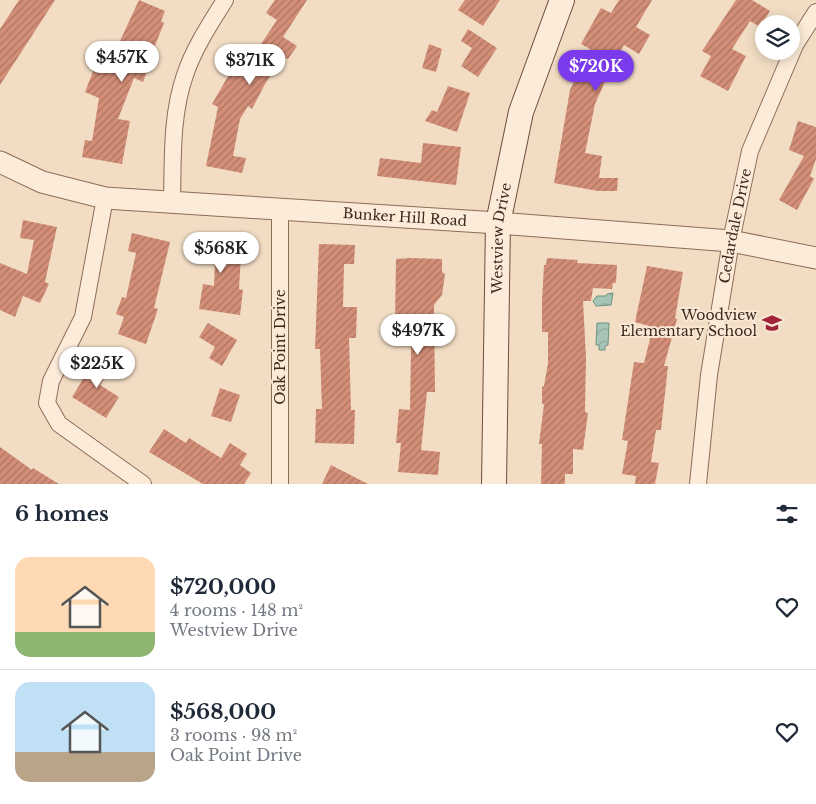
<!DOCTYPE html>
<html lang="en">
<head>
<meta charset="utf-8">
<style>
  :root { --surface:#fff; --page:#f6f6f7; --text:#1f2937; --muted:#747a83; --line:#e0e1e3; --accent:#7c3aed }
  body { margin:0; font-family:"Libre Baskerville",serif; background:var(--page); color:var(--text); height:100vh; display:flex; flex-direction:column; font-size:19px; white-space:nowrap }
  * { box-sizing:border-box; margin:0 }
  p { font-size:16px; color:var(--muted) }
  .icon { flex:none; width:28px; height:28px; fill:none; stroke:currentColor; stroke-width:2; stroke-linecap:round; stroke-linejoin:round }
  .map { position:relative; height:484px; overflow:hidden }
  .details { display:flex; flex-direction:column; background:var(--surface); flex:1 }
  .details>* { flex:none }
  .buttons { position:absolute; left:755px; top:15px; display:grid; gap:10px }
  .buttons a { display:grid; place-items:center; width:45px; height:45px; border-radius:50%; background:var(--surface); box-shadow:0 2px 12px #0003; font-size:25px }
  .price { position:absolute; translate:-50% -42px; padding:0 11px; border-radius:18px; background:#fff; color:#222; font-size:16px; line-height:32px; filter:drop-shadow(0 1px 2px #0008) }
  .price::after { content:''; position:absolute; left:50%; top:30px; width:15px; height:11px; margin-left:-8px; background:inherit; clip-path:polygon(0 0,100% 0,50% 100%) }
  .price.active { background:var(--accent); color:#fff }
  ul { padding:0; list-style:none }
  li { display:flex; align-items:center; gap:15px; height:125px; padding:0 15px }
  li+li { border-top:1px solid var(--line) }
  li span { display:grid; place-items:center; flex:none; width:140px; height:100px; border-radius:15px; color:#555 }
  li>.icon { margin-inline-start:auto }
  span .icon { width:60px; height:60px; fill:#fffc; stroke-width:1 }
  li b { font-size:21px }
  h2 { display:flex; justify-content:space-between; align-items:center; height:60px; padding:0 15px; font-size:21px }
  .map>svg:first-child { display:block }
</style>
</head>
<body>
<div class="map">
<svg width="816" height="484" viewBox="0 0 816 484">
  <defs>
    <pattern id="water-waves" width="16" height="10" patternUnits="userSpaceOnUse" patternTransform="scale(1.25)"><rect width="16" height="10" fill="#a6c5b7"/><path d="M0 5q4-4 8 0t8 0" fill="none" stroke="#90a99d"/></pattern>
    <pattern id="building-hatch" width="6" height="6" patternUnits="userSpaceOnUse" patternTransform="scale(1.25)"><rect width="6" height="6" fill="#d38e77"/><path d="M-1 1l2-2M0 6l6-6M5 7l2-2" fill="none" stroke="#ac7461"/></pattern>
  </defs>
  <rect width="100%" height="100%" fill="#f2ddc4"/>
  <g fill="url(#water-waves)" stroke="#6c9483">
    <polygon points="613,293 611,305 596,306 593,301 597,296 606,296 607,294"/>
    <polygon points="597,323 609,323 608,345 605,346 605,350 599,350 599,345 596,345"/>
  </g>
  <g fill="url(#building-hatch)">
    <polygon points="19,0 55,0 0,85 0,29"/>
    <polygon points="139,0 165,11 161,21 164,23 146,68 148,69 143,82 134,78 118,119 130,121 122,164 82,157 85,140 92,141 99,98 85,92 94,69 101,72 108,54 113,56"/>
    <polygon points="275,0 307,0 283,37 297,46 288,59 283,57 265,84 252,109 248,106 240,119 233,156 246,158 242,173 206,166 218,107 212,104 234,66 243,71 277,20 266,13"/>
    <polygon points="465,0 500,0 483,26 458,10"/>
    <polygon points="619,0 652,0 636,27 650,35 639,54 624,45 612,66 595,104 585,153 602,156 599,178 618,178 617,191 598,191 554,183 570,90 590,49 581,44 601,8 611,13"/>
    <polygon points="736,0 752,0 770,11 760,27 750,21 732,49 746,56 728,91 700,76 711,56 702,51"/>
    <polygon points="468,29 497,48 478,77 461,66 472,48 461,41"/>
    <polygon points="429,44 442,49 436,72 422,68"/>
    <polygon points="448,86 470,93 457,132 425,121 432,110 437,112"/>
    <polygon points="798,121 816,127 816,159 810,176 814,179 797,210 779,200 804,156 789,150"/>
    <polygon points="423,143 461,147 456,185 377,176 380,158 421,163"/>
    <polygon points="23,220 57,227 45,282 49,284 40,303 23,296 15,317 0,310 0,263 27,274 34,240 20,238"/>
    <polygon points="132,233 170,242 154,308 158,309 146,344 118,334 124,317 116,314 122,297 126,298 136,253 128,251"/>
    <polygon points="194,237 242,239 239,289 243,290 240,315 199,309 203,284 214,286 215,259 193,258"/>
    <polygon points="319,244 355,245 354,264 344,264 343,307 357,307 356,338 349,338 351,410 355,410 354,444 315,443 316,409 322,409 320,349 315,349"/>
    <polygon points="410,258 442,259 442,272 445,274 442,295 434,305 435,392 427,392 421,450 440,452 438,475 398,472 401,443 396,443 399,409 410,410 411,347 410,322 395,322 396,259"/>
    <polygon points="547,258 578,260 577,263 617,265 616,283 613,283 612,289 593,288 591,301 583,301 586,358 585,412 588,413 583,450 573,449 573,474 565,474 565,484 541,484 542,444 539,444 544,404 542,404 542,387 544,386 548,363 548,332 542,332 542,300 544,265 546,265"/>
    <polygon points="647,266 683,272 675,318 677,319 664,366 668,366 661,430 656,430 651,462 659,463 655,484 635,484 636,476 622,474 628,441 622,440 634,362 644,363 653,327 635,322"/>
    <polygon points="208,323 237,340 222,366 209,358 215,347 199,337"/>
    <polygon points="98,355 113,364 100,385 119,397 106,418 72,397"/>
    <polygon points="220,388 240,395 231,422 211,416"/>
    <polygon points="164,429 186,443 189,438 221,458 230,443 247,454 240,465 251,473 244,484 203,484 149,452"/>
    <polygon points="0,447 32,470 33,468 59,484 0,484"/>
    <polygon points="331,465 368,484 322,484"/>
  </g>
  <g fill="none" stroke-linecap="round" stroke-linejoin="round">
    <defs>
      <g id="minor">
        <polyline points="105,198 83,317 51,381 47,403 59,424 143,484"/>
        <path d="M172 201C173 159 171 115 185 75 194 48 210 24 225 0"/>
        <polyline points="280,484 280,210"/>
        <path id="s1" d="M698 484 709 375 731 241 750 151 795 45 816 12"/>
      </g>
      <g id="tertiary">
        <path id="s2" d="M0 162 42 182 105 198 498 223 731 241 816 258"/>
      </g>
      <g id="secondary">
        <path id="s3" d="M494 484 498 223 521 112 562 0"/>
      </g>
    </defs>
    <use href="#minor" stroke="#8e6c58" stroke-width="18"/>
    <use href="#tertiary" stroke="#8e6c58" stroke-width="23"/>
    <use href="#secondary" stroke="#704d3c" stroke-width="26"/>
    <use href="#minor" stroke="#fbebd8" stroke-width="16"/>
    <use href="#tertiary" stroke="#fbebd8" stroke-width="21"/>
    <use href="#secondary" stroke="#fbebd8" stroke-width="24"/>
  </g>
  <defs>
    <symbol id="school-bare" viewBox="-9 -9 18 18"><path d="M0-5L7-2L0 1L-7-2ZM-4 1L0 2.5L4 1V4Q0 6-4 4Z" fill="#a22339" stroke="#f8e8d4" stroke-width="2.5" paint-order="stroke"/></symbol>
  </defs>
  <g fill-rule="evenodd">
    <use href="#school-bare" x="758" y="309" width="28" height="28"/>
  </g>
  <g text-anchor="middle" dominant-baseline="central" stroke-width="4" stroke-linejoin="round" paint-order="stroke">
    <g font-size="14" fill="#3d281e" stroke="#f8e8d4">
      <text stroke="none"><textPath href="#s2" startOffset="412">Bunker Hill Road</textPath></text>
      <text stroke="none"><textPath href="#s1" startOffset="261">Cedardale Drive</textPath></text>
      <text stroke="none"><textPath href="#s3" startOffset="246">Westview Drive</textPath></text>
      <text transform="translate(280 347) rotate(-90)">Oak Point Drive</text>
    </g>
    <g font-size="14" fill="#3d281e" stroke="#f8e8d4" text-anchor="end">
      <text x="757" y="315">Woodview<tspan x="757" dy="16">Elementary School</tspan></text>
    </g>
  </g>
</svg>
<div class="buttons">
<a><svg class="icon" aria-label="layers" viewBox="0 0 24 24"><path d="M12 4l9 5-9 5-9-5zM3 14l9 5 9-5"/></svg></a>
</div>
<b class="price" style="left:122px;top:83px">$457K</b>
<b class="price" style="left:250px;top:86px">$371K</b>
<b class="price active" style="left:596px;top:92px">$720K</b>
<b class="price" style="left:221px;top:274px">$568K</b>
<b class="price" style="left:418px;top:356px">$497K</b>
<b class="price" style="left:97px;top:389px">$225K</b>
</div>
<section class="details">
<h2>6 homes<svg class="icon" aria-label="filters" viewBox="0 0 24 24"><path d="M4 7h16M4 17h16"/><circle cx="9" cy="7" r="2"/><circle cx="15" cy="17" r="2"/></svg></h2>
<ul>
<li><span style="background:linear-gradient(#ffd9b3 75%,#8fb573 0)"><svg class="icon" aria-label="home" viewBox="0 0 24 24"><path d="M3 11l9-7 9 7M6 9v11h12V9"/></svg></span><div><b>$720,000</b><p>4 rooms · 148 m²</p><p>Westview Drive</p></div><svg class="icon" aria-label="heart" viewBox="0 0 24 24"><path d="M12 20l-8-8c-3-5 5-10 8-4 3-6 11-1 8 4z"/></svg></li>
<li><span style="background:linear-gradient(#bfe0f5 70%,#b9a48a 0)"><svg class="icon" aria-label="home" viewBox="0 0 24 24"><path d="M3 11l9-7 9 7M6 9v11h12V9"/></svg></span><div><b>$568,000</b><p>3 rooms · 98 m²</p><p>Oak Point Drive</p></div><svg class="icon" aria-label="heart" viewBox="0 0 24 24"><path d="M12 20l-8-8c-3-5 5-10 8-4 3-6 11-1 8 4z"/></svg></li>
</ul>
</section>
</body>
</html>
